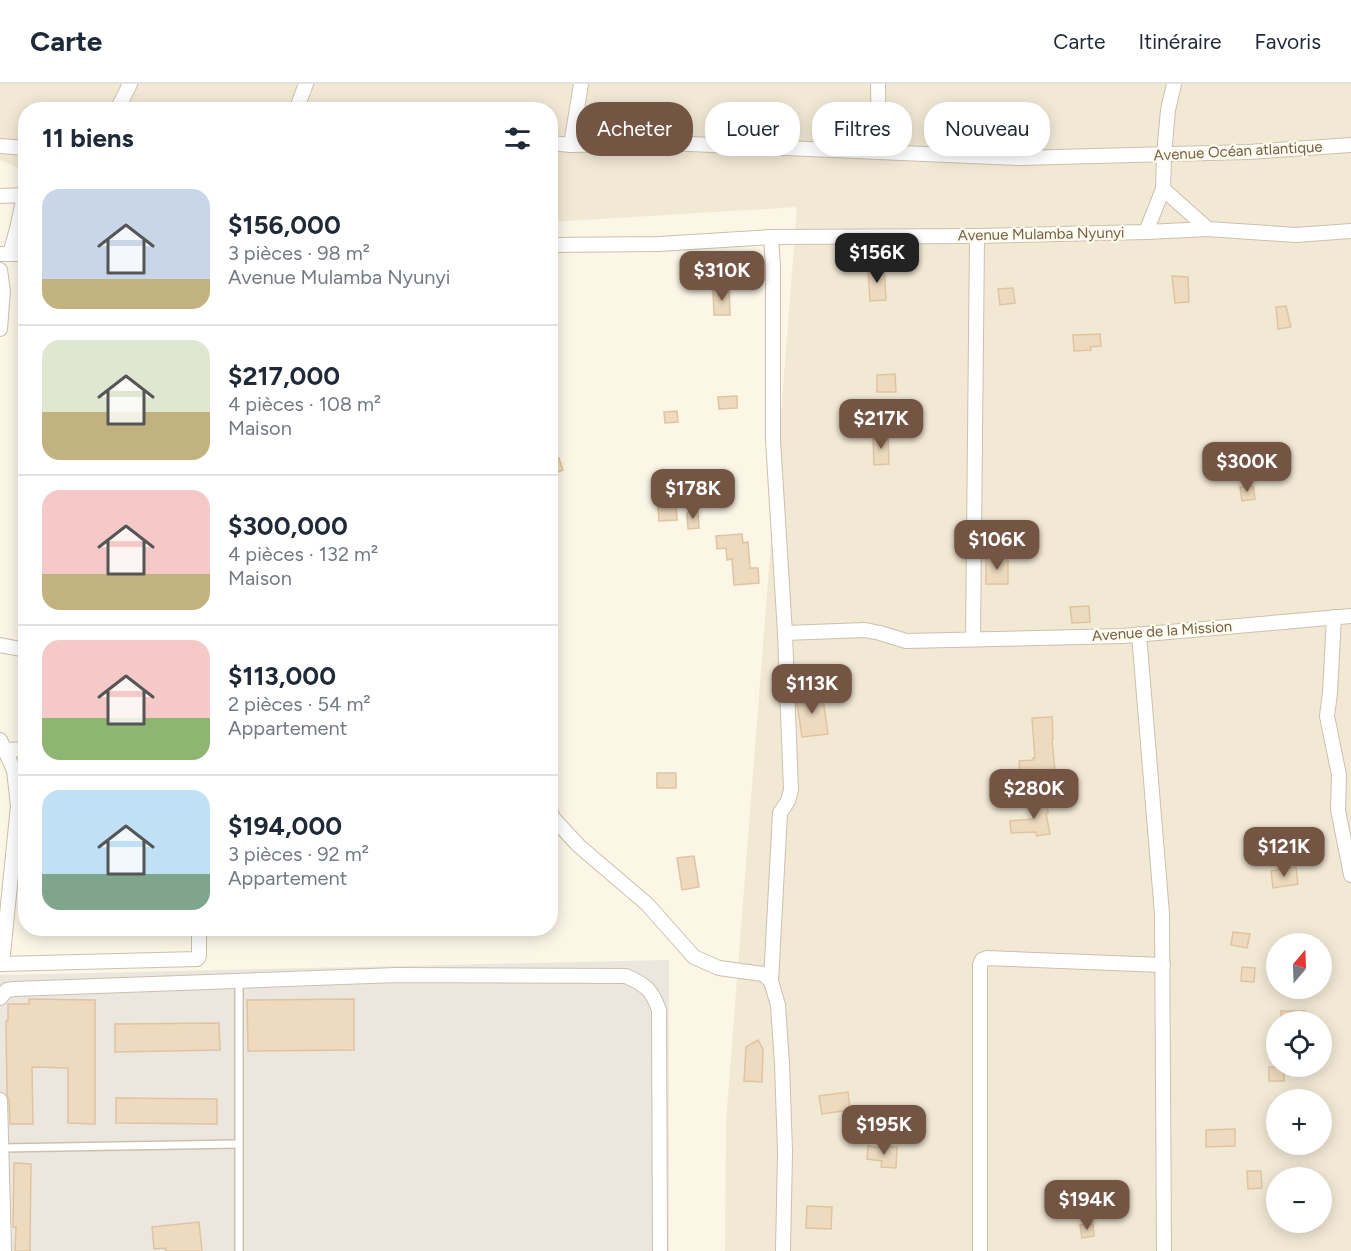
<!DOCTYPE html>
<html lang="fr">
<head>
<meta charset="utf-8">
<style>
  :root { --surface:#fff; --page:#f6f6f7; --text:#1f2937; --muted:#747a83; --line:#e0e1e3; --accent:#745544 }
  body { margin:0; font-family:Figtree,sans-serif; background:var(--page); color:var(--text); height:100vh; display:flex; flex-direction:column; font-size:22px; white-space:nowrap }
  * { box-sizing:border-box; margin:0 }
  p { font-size:20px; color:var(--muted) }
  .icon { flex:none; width:33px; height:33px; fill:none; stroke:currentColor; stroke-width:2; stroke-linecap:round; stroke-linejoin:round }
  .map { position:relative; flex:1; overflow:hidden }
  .sheet { position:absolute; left:18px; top:18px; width:540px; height:834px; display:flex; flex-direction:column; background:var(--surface); border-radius:24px; box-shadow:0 3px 15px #0003 }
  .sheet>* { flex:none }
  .top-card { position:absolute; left:576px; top:18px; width:570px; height:54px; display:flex; gap:12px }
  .needle { width:39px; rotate:19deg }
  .buttons { position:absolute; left:1266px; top:849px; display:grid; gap:12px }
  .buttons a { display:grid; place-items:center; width:66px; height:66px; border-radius:50%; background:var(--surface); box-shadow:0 3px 15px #0003; font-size:30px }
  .price { position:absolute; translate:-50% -51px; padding:0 14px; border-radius:12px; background:var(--accent); color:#fff; font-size:20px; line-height:39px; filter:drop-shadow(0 2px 3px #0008) }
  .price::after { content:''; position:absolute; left:50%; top:36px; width:18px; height:14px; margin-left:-9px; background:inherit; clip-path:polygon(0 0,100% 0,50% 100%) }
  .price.selected { background:#222; color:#fff }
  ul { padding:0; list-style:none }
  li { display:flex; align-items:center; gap:18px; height:150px; padding:0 24px }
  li+li { border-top:2px solid var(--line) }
  li span { display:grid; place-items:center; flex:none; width:168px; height:120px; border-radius:18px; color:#555 }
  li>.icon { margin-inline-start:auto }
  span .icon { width:72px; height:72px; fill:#fffc; stroke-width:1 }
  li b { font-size:26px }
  h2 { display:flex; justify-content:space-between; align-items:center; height:72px; padding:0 24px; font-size:26px }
  .chip { padding:0 21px; border-radius:24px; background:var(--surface); box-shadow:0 3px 15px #0003; font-size:21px; line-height:54px }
  .chip.selected { background:var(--accent); color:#fff }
  header { display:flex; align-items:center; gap:36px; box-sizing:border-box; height:84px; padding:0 30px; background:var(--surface); border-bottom:2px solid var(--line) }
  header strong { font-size:28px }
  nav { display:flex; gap:33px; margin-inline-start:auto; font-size:21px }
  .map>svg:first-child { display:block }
</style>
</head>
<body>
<header>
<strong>Carte</strong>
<nav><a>Carte</a><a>Itinéraire</a><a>Favoris</a></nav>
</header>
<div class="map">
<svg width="1351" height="1167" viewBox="0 0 1351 1167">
  <rect width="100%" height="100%" fill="#fbf6e6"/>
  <path fill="#f2e9d5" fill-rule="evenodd" d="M0 0H1351V1167H725L726 1037 797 123 551 138 550 26H26L25 87 0 76ZM1276 860H1322V904H1276ZM1276 938H1322V982H1276ZM1276 1016H1322V1060H1276ZM1276 1094H1322V1138H1276Z"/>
  <polygon fill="#ebe7df" points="669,876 669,1167 0,1167 0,891"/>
  <g fill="#eedabf" stroke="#dfc4a1" stroke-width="1.5">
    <polygon points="884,183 886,216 870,217 868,184"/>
    <polygon points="1172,192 1188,193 1189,218 1175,219"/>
    <polygon points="729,204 730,231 714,231 713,205"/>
    <polygon points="1013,204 1015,219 1000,221 998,205"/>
    <polygon points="1286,222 1291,243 1278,245 1276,223"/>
    <polygon points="1100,250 1101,262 1090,263 1091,266 1074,267 1073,251"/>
    <polygon points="895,290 896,308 877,308 877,291"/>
    <polygon points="737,312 737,324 719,325 718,313"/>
    <polygon points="677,327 678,338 665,339 664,328"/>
    <polygon points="888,352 889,380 874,381 873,353"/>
    <polygon points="559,374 563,386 550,391 550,377"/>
    <polygon points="1253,402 1255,415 1242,417 1240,403"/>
    <polygon points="676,421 677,436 659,437 658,422"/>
    <polygon points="698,428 699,444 688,445 687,429"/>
    <polygon points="742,450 743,459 748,458 750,484 758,484 759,499 734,501 732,475 727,476 726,464 717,465 716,452"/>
    <rect x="986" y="474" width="22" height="26"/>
    <polygon points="1089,522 1090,538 1072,539 1070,523"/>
    <polygon points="822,608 828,650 802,653 796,612"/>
    <polygon points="1052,633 1053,655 1052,655 1055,688 1034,690 1034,687 1020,688 1019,677 1033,676 1033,674 1035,674 1032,634"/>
    <rect x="657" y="689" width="19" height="15"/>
    <polygon points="1046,714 1048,729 1046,729 1050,750 1037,752 1036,748 1011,749 1010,737 1033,735 1031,716"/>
    <polygon points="694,772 699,803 682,806 677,774"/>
    <polygon points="1296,783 1298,800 1273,804 1271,787"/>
    <polygon points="1233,848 1250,850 1247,864 1231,861"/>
    <polygon points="1242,883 1255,884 1254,898 1241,897"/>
    <polygon points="29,915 95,916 95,1040 68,1039 68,984 32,983 33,1040 10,1040 9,1016 7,1011 6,937 8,937 8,920 29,920"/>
    <polygon points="354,915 354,966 248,967 247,916"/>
    <rect x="1281" y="927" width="24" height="11"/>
    <polygon points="219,939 220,966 115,968 115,940"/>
    <polygon points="758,956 763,965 762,998 744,997 746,963"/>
    <rect x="1269" y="983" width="15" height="14"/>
    <polygon points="848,1008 850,1026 822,1030 819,1012"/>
    <polygon points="116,1014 217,1015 217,1040 116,1039"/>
    <polygon points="1235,1045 1235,1062 1206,1063 1206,1046"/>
    <polygon points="868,1062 882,1064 883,1062 897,1063 896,1084 881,1083 882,1077 867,1075"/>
    <polygon points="14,1079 31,1080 30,1167 15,1167 16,1143 13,1143"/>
    <polygon points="1247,1087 1261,1087 1262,1104 1248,1105"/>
    <polygon points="807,1122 832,1123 831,1145 806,1144"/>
    <polygon points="199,1138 202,1167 166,1167 165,1164 154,1165 152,1143"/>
    <polygon points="1093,1140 1094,1152 1082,1154 1080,1141"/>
  </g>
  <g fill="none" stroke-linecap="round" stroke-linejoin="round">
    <defs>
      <g id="lane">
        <polyline points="1,1064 238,1060"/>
        <polyline points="239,1167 239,897"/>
      </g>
      <g id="street">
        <polyline points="878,0 879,68"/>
        <polyline points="117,26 130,0"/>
        <polyline points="296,26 306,0"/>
        <polyline points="550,59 571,61 667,59 1019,74 1248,68 1351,61"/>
        <polyline points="571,61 581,0"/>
        <polyline points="0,62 26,64"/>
        <polyline points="1163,105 1208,145"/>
        <polyline points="0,112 26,111"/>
        <polyline points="1146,148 1163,105 1164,71 1168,26 1174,0"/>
        <polyline points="550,161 659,160 771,153 977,152 1146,148 1208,145 1296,151 1351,147"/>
        <polyline points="0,170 26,170"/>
        <polyline points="10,170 17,145 26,103"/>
        <polyline points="0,186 3,207 0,245"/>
        <polyline points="1334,533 1330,609 1327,632 1339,691 1338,726 1351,791"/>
        <polyline points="785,549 865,546 880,549 906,557 1123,552 1351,532"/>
        <polyline points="1139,550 1162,830 1164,1167"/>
        <polyline points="973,555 977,152"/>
        <polyline points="0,561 26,566"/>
        <polyline points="0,656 14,686 18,722 2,880"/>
        <polyline points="5,666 26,665"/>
        <polyline points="550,726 553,734 579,762 647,820 694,873 719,884 763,890 771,897 778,921 782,980 785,1068 783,1167"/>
        <polyline points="0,880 197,875 199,872 199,844"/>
        <polyline points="771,897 780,729 788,717 791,706 785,549 773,356 773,182 771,153"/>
        <path d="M0 914 7 906 14 905 397 891 626 892C646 901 652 906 659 926L660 1167"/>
        <polyline points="0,1016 4,1167"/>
        <polyline points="980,1167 980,881 982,876 987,874 1163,881"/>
      </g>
    </defs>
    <use href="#lane" stroke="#ccc0ad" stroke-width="10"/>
    <use href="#street" stroke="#ccc0ad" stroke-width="16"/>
    <use href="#lane" stroke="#fff" stroke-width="7"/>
    <use href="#street" stroke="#fff" stroke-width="14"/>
  </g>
  <g text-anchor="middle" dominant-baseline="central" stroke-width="4.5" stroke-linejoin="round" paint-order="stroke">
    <g font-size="15" fill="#72614c" stroke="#fefaec">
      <text transform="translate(1238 67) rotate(-3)">Avenue Océan atlantique</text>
      <text transform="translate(1041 150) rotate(-1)">Avenue Mulamba Nyunyi</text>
      <text transform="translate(1162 547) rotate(-4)">Avenue de la Mission</text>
    </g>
  </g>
</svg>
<div class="buttons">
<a><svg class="needle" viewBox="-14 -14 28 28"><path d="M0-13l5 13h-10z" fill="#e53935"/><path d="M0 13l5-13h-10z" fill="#747a83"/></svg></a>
<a><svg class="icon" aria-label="locate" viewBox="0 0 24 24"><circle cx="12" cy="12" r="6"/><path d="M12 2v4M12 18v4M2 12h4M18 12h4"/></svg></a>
<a>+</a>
<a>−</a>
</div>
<b class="price selected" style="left:877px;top:200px">$156K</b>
<b class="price" style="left:722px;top:218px">$310K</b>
<b class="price" style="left:881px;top:366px">$217K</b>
<b class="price" style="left:1247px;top:409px">$300K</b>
<b class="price" style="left:693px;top:436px">$178K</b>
<b class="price" style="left:997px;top:487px">$106K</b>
<b class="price" style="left:812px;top:631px">$113K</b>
<b class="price" style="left:1034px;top:736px">$280K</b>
<b class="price" style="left:1284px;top:794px">$121K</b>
<b class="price" style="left:884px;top:1072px">$195K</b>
<b class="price" style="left:1087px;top:1147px">$194K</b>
<div class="top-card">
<a class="chip selected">Acheter</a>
<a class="chip">Louer</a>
<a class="chip">Filtres</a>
<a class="chip">Nouveau</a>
</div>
<section class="sheet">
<h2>11 biens<svg class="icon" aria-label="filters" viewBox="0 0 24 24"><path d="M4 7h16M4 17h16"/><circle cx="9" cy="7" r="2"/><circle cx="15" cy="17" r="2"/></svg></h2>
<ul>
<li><span style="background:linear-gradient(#c9d6e8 75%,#c2b280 0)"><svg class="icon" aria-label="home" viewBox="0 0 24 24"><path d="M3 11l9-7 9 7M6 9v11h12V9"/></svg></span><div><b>$156,000</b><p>3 pièces · 98 m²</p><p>Avenue Mulamba Nyunyi</p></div></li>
<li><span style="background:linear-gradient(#dfe7d0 60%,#c2b280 0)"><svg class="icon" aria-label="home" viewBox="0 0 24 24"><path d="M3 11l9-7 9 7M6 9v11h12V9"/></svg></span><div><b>$217,000</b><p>4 pièces · 108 m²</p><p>Maison</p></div></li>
<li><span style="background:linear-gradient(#f6c9c9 70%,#c2b280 0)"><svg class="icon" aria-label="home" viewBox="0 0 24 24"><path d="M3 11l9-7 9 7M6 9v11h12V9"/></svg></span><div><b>$300,000</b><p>4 pièces · 132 m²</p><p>Maison</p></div></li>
<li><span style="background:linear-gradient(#f6c9c9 65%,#8fb573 0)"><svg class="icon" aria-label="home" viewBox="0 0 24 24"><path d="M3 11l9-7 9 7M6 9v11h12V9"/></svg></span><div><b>$113,000</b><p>2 pièces · 54 m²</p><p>Appartement</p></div></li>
<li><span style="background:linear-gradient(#bfe0f5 70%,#7fa58c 0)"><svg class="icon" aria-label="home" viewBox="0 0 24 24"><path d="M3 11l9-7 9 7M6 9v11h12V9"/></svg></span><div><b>$194,000</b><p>3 pièces · 92 m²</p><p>Appartement</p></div></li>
</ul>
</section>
</div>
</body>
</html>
